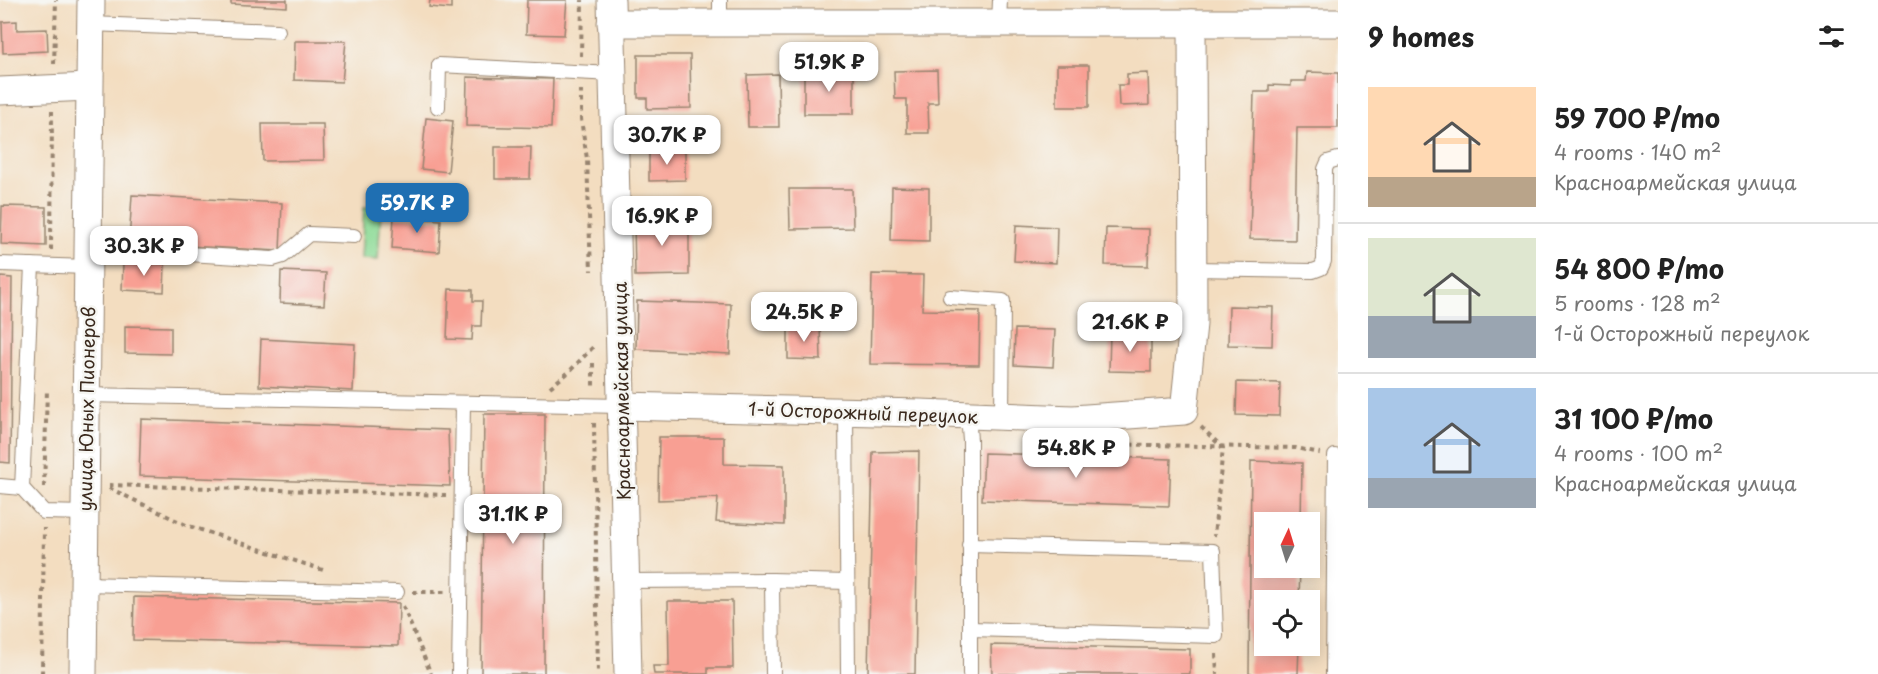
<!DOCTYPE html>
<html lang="en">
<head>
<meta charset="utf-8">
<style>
  :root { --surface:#fff; --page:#f6f6f6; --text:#222; --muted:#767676; --line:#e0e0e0; --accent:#1f6fb2 }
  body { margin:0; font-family:"Playpen Sans",sans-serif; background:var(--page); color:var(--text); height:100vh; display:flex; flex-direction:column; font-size:22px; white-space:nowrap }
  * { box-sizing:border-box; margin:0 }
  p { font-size:20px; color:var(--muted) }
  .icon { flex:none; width:33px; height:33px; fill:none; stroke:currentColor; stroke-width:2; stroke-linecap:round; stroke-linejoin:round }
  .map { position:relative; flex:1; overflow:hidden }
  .details { display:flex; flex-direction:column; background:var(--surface); width:540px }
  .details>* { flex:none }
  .needle { width:39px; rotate:4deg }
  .tools { position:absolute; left:1254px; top:512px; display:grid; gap:12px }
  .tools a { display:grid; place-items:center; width:66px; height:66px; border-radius:0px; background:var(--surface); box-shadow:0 3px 15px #0003; font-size:30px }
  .price { position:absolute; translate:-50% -51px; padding:0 14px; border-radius:12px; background:#fff; color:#222; font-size:20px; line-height:39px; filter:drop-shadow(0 2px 3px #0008) }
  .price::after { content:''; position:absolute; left:50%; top:36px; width:18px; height:14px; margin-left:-9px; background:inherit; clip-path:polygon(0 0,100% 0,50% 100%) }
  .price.active { background:var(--accent); color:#fff }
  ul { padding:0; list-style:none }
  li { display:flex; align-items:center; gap:18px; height:150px; padding:0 30px }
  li+li { border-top:2px solid var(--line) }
  li span { display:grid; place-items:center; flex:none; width:168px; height:120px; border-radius:0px; color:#555 }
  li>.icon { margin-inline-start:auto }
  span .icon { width:72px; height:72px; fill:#fffc; stroke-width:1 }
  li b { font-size:26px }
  h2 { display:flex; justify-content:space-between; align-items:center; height:72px; padding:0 30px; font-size:26px }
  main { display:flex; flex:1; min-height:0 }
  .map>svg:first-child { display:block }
</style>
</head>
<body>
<main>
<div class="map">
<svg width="1338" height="674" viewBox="0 0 1338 674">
  <rect width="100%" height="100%" fill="#f6f6f2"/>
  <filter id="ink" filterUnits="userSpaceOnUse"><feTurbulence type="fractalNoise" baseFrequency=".0167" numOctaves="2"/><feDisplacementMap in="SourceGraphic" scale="12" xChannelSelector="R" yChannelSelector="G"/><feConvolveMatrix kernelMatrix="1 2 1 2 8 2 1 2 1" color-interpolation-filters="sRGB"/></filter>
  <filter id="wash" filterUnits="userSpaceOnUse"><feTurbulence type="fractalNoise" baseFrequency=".008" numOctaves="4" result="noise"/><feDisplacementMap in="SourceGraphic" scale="24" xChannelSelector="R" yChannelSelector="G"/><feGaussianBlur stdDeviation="1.35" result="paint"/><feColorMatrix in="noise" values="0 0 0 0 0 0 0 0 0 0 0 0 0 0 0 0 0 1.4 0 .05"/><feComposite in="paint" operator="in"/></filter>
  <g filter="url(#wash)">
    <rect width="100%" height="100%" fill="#f3ddc0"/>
    <polygon fill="#90dc99" stroke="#66835c" stroke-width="1.5" points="364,207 381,208 378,260 361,259"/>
    <g id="blocks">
      <g fill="#f89f93">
        <polygon points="231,0 287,0 287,7 231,4"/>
        <polygon points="430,0 451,0 451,9 429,7"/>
        <polygon points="527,0 567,0 564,35 526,34"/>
        <polygon points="17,21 17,30 47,29 48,51 3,53 2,22"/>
        <polygon points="295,41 346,41 342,82 294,80"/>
        <polygon points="638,55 690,55 691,108 647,109 647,98 638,98"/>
        <rect x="1057" y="65" width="32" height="42"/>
        <polygon points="937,70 938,103 928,103 929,133 907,133 907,99 895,99 894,71"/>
        <polygon points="854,72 854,114 804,114 804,73"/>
        <polygon points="1307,72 1338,73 1338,128 1297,128 1295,240 1250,239 1254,92 1269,92 1269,85 1291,86 1291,81 1306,81"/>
        <polygon points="1148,73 1149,105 1119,106 1118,85 1127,85 1127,74"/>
        <polygon points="778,74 779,127 748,127 747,75"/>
        <polygon points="467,77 553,79 551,128 466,126"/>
        <polygon points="426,118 453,121 448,172 421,169"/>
        <polygon points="262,124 323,124 324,160 263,161"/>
        <polygon points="495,147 531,147 530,179 495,179"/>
        <polygon points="649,151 685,151 685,180 649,181"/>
        <polygon points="892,187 929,188 929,241 891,240"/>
        <polygon points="789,189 852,189 853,228 790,229"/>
        <polygon points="132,195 282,203 280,251 129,243"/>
        <polygon points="2,206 46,207 46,246 1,244"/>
        <polygon points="394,217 441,220 439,252 392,248"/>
        <polygon points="689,219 689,275 635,276 634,220"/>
        <polygon points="1016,225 1057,227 1056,263 1014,261"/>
        <polygon points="1106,228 1149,229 1148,266 1105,265"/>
        <polygon points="123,263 165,264 164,292 122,290"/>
        <polygon points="281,271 326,273 324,305 280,303"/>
        <polygon points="872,274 923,275 922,310 980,311 979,365 870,364"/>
        <polygon points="0,277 12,278 10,463 0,462"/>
        <polygon points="449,289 473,290 473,301 482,301 481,326 473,326 472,340 447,339"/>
        <polygon points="637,301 731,304 730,354 636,349"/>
        <polygon points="1229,306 1273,307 1272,346 1228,345"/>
        <polygon points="788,325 820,326 821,360 788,359"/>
        <polygon points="125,326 171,327 171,354 125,353"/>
        <polygon points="1015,329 1055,330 1053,367 1014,365"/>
        <polygon points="1110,333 1151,335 1151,372 1109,371"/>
        <polygon points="261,339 355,344 353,391 259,386"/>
        <polygon points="1237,382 1280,383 1279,416 1236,415"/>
        <polygon points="484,414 545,414 544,674 481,674"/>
        <polygon points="141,419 448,430 450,486 139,476"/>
        <polygon points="659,437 724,437 724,464 784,465 784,525 716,522 718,498 658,500"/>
        <polygon points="919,451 915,674 868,674 873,452"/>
        <polygon points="984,453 1171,459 1169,506 982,500"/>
        <polygon points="1251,461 1302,463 1301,522 1264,522 1264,567 1300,567 1299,600 1264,600 1264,645 1299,645 1298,674 1249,674"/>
        <polygon points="134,597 399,603 398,646 133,640"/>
        <polygon points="668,601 732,601 733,668 708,668 708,674 654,674 653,666 669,666"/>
        <polygon points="991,645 1190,649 1190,674 992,674"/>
      </g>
    </g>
  </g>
  <g filter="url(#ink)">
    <use href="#blocks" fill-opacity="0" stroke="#97846f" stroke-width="1.5"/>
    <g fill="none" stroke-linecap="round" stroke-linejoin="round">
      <defs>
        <g id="service">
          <polyline points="720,0 720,23"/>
          <polyline points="999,23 1000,0"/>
          <polyline points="90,24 278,31"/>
          <polyline points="438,107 439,65 613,74"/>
          <polyline points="88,248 273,259 283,256 309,234 354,236"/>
          <polyline points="0,264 87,267"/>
          <polyline points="1194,269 1313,271 1321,268 1324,261 1325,169 1328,162 1338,159"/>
          <polyline points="950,297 1003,301 1002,416"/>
          <polyline points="86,395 621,406"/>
          <polyline points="846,411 848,674"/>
          <polyline points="968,415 970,440 970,674"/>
          <polyline points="0,486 22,488 44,512 85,513"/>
          <polyline points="22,488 32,265"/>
          <polyline points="969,545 1213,551 1216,636 970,629"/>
          <polyline points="772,580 847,582"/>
          <polyline points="626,581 772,580 773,674"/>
          <polyline points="84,584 397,592"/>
          <polyline points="459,674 463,403"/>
          <polyline points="1333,674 1335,456"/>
        </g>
        <g id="minor">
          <polyline points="611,0 628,674"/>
          <polyline points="611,23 1338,23"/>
          <polyline points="0,91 89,87"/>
          <polyline points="621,406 920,413 1073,419 1184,411 1193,324 1192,23"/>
          <polyline points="83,674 91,0"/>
        </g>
      </defs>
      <use href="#service" stroke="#97846f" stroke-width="16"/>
      <use href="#minor" stroke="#97846f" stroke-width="29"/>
      <g stroke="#97846f" stroke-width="4" stroke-dasharray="4.5 4.5" stroke-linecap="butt">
        <polyline points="581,56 582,0"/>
        <polyline points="54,64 56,0"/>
        <polyline points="581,90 581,119 587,159 591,271"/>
        <polyline points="51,250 52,111"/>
        <polyline points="593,363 593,388"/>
        <polyline points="550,387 569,372 593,347"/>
        <polyline points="594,423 598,674"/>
        <polyline points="1201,427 1223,448 1214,536"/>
        <polyline points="1103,444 1296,448 1320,453"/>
        <polyline points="109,485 446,495"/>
        <polyline points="44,487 47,390"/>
        <polyline points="109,488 186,525 326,571"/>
        <polyline points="413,592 445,592"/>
        <polyline points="403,606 431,674"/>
        <polyline points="1216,654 1217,674"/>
        <polyline points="42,674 44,528"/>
      </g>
      <use href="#service" stroke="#fff" stroke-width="14"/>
      <use href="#minor" stroke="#fff" stroke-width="27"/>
    </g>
  </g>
  <g text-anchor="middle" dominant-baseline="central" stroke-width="5" stroke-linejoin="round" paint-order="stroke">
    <g font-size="18" fill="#3b2a1e" stroke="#f6f6f2">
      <text transform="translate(621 391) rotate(-91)">Красноармейская улица</text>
      <text transform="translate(86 409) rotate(-89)">улица Юных Пионеров</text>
      <text transform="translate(863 412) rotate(2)">1-й Осторожный переулок</text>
    </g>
  </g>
</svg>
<div class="tools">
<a><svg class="needle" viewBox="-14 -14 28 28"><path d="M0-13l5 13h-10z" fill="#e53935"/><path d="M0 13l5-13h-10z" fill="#767676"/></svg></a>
<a><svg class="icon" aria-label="locate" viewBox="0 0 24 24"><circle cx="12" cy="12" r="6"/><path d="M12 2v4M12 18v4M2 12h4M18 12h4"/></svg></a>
</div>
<b class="price" style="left:829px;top:93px">51.9K ₽</b>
<b class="price" style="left:667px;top:166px">30.7K ₽</b>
<b class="price active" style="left:417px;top:234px">59.7K ₽</b>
<b class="price" style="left:662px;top:247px">16.9K ₽</b>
<b class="price" style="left:144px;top:277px">30.3K ₽</b>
<b class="price" style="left:804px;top:343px">24.5K ₽</b>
<b class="price" style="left:1130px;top:353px">21.6K ₽</b>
<b class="price" style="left:1076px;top:479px">54.8K ₽</b>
<b class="price" style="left:513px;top:545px">31.1K ₽</b>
</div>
<section class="details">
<h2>9 homes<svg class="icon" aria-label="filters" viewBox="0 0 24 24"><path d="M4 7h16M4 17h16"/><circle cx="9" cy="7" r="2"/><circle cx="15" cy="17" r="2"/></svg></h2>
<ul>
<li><span style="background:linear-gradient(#ffd9b3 75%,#b9a48a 0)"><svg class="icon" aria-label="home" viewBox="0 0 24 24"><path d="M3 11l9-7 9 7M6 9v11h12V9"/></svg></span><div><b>59 700 ₽/mo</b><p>4 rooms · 140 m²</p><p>Красноармейская улица</p></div></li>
<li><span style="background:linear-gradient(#dfe7d0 65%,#9aa5b1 0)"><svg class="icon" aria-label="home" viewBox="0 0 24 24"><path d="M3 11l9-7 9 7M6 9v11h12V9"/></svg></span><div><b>54 800 ₽/mo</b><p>5 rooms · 128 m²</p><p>1-й Осторожный переулок</p></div></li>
<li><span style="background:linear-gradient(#a9c7e8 75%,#9aa5b1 0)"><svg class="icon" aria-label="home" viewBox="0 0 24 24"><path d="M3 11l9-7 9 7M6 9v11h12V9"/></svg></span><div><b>31 100 ₽/mo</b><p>4 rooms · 100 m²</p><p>Красноармейская улица</p></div></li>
</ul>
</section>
</main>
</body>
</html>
